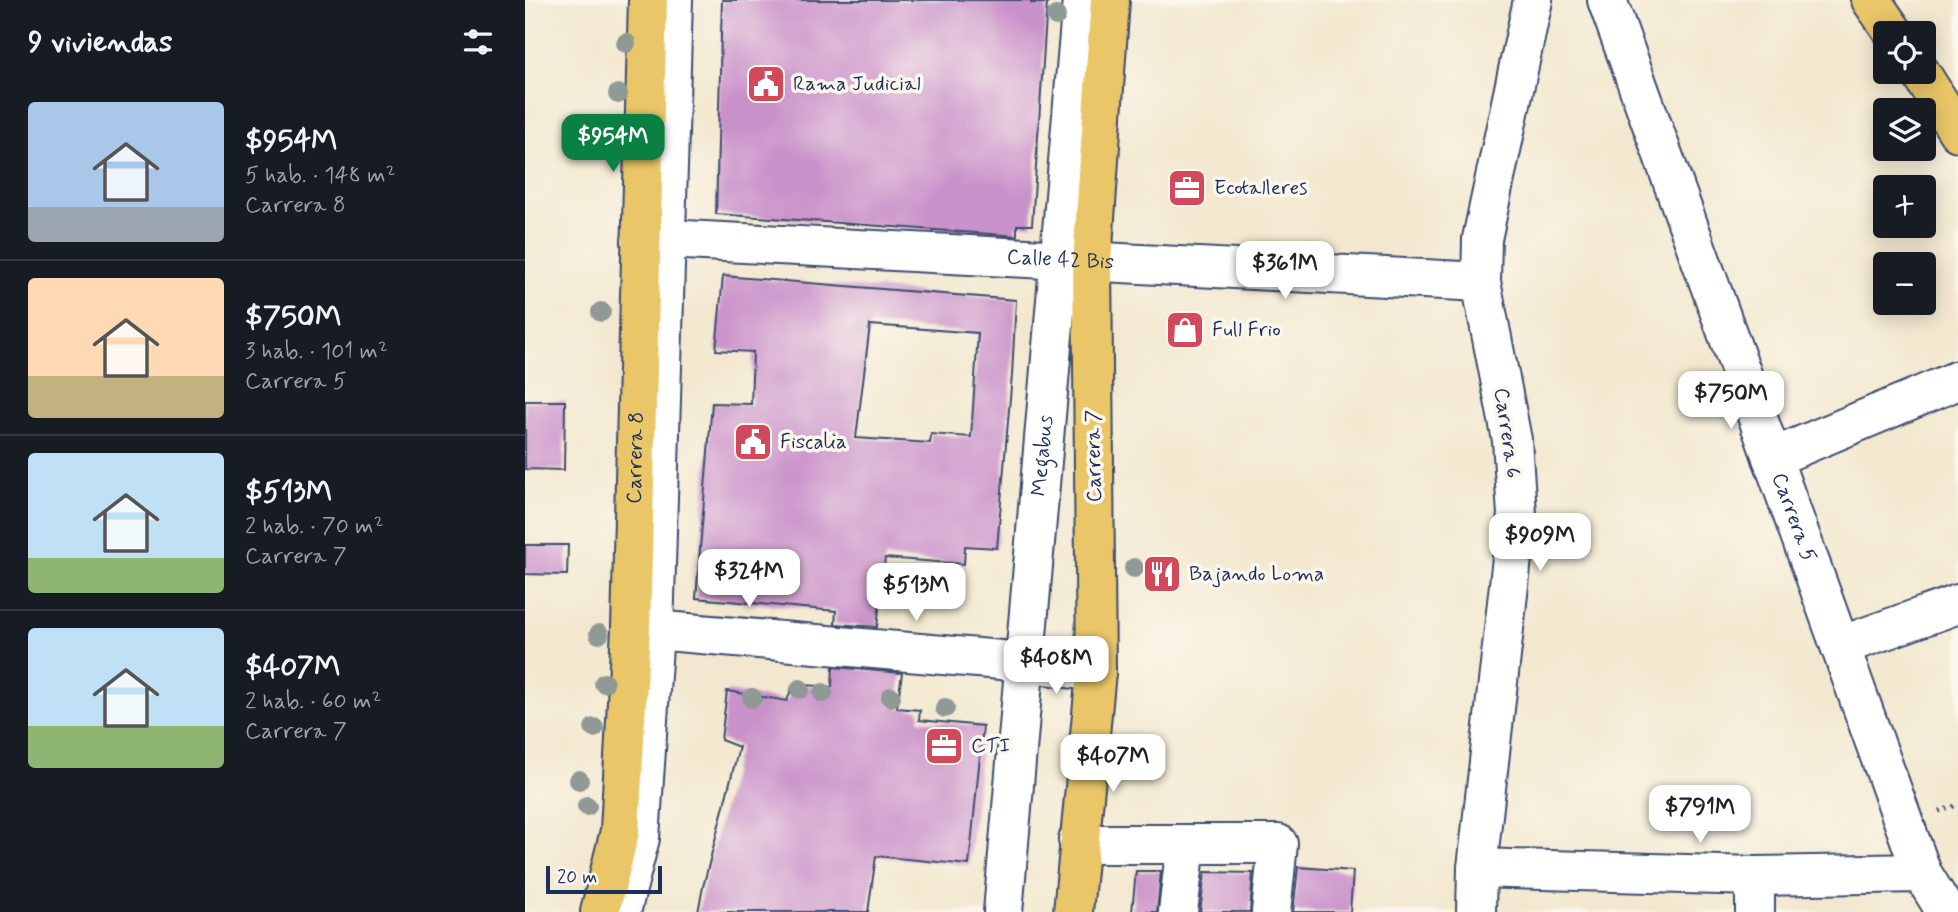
<!DOCTYPE html>
<html lang="es">
<head>
<meta charset="utf-8">
<style>
  :root { --surface:#171b24; --page:#242831; --text:#f1f3f6; --muted:#9ea1a6; --line:#363941; --accent:#0b8043 }
  body { margin:0; font-family:Mynerve,sans-serif; background:var(--page); color:var(--text); height:100vh; display:flex; flex-direction:column; font-size:26px; white-space:nowrap }
  * { box-sizing:border-box; margin:0 }
  p { font-size:23px; color:var(--muted) }
  .icon { flex:none; width:38px; height:38px; fill:none; stroke:currentColor; stroke-width:2; stroke-linecap:round; stroke-linejoin:round }
  .map { position:relative; flex:1; overflow:hidden }
  .sheet { display:flex; flex-direction:column; background:var(--surface); width:525px }
  .sheet>* { flex:none }
  .tools { position:absolute; left:1348px; top:21px; display:grid; gap:14px }
  .tools a { display:grid; place-items:center; width:63px; height:63px; border-radius:7px; background:var(--surface); box-shadow:0 4px 18px #0003; font-size:35px }
  .scale { position:absolute; left:21px; bottom:18px; width:116px; box-sizing:border-box; padding-left:7px; border:4px solid #1b2f5e; border-top:0; font-size:19px; line-height:24px; white-space:nowrap; color:#1b2f5e; -webkit-text-stroke:5px #fbf7ec; paint-order:stroke }
  .price { position:absolute; translate:-50% -60px; padding:0 16px; border-radius:14px; background:#fff; color:#222; font-size:23px; line-height:46px; filter:drop-shadow(0 2px 4px #0008) }
  .price::after { content:''; position:absolute; left:50%; top:42px; width:21px; height:16px; margin-left:-10px; background:inherit; clip-path:polygon(0 0,100% 0,50% 100%) }
  .price.active { background:var(--accent); color:#fff }
  ul { padding:0; list-style:none }
  li { display:flex; align-items:center; gap:21px; height:175px; padding:0 28px }
  li+li { border-top:2px solid var(--line) }
  li span { display:grid; place-items:center; flex:none; width:196px; height:140px; border-radius:7px; color:#555 }
  li>.icon { margin-inline-start:auto }
  span .icon { width:84px; height:84px; fill:#fffc; stroke-width:1 }
  li b { font-size:30px }
  h2 { display:flex; justify-content:space-between; align-items:center; height:84px; padding:0 28px; font-size:30px }
  main { display:flex; flex:1; min-height:0 }
  .map>svg:first-child { display:block }
</style>
</head>
<body>
<main>
<section class="sheet">
<h2>9 viviendas<svg class="icon" aria-label="filters" viewBox="0 0 24 24"><path d="M4 7h16M4 17h16"/><circle cx="9" cy="7" r="2"/><circle cx="15" cy="17" r="2"/></svg></h2>
<ul>
<li><span style="background:linear-gradient(#a9c7e8 75%,#9aa5b1 0)"><svg class="icon" aria-label="home" viewBox="0 0 24 24"><path d="M3 11l9-7 9 7M6 9v11h12V9"/></svg></span><div><b>$954M</b><p>5 hab. · 148 m²</p><p>Carrera 8</p></div></li>
<li><span style="background:linear-gradient(#ffd9b3 70%,#c2b280 0)"><svg class="icon" aria-label="home" viewBox="0 0 24 24"><path d="M3 11l9-7 9 7M6 9v11h12V9"/></svg></span><div><b>$750M</b><p>3 hab. · 101 m²</p><p>Carrera 5</p></div></li>
<li><span style="background:linear-gradient(#bfe0f5 75%,#8fb573 0)"><svg class="icon" aria-label="home" viewBox="0 0 24 24"><path d="M3 11l9-7 9 7M6 9v11h12V9"/></svg></span><div><b>$513M</b><p>2 hab. · 70 m²</p><p>Carrera 7</p></div></li>
<li><span style="background:linear-gradient(#bfe0f5 70%,#8fb573 0)"><svg class="icon" aria-label="home" viewBox="0 0 24 24"><path d="M3 11l9-7 9 7M6 9v11h12V9"/></svg></span><div><b>$407M</b><p>2 hab. · 60 m²</p><p>Carrera 7</p></div></li>
</ul>
</section>
<div class="map">
<svg width="1433" height="912" viewBox="0 0 1433 912">
  <rect width="100%" height="100%" fill="#fbf7ec"/>
  <filter id="ink" filterUnits="userSpaceOnUse"><feTurbulence type="fractalNoise" baseFrequency=".0143" numOctaves="2"/><feDisplacementMap in="SourceGraphic" scale="14" xChannelSelector="R" yChannelSelector="G"/><feConvolveMatrix kernelMatrix="1 2 1 2 8 2 1 2 1" color-interpolation-filters="sRGB"/></filter>
  <filter id="wash" filterUnits="userSpaceOnUse"><feTurbulence type="fractalNoise" baseFrequency=".00686" numOctaves="4" result="noise"/><feDisplacementMap in="SourceGraphic" scale="28" xChannelSelector="R" yChannelSelector="G"/><feGaussianBlur stdDeviation="1.57" result="paint"/><feColorMatrix in="noise" values="0 0 0 0 0 0 0 0 0 0 0 0 0 0 0 0 0 1.4 0 .05"/><feComposite in="paint" operator="in"/></filter>
  <g filter="url(#wash)">
    <rect width="100%" height="100%" fill="#f3e8cf"/>
    <g id="blocks">
      <g fill="#ca92ca" fill-rule="evenodd">
        <polygon points="197,0 507,0 506,3 522,3 507,225 492,225 492,236 191,214"/>
        <path d="M198 276 491 300 487 375 472 548 440 546 439 564 360 558 352 627 310 624 311 611 171 598 187 403 226 404 228 352 191 350ZM345 325 453 333 446 437 406 434 405 443 331 438Z"/>
        <polygon points="0,401 40,401 39,470 0,469"/>
        <polygon points="0,545 43,545 42,575 0,574"/>
        <polygon points="308,667 377,673 372,708 395,710 394,720 458,726 444,865 351,856 343,912 173,912 178,887 214,747 196,740 202,691 262,701 268,684 307,687"/>
        <polygon points="773,867 828,871 825,912 768,912"/>
        <polygon points="611,871 636,871 632,912 607,912"/>
        <polygon points="680,872 728,873 725,912 675,912"/>
      </g>
    </g>
  </g>
  <g filter="url(#ink)">
    <use href="#blocks" fill-opacity="0" stroke="#3b4b6f" stroke-width="2"/>
    <g fill="none" stroke-linecap="round" stroke-linejoin="round">
      <defs>
        <g id="minor">
          <path id="s1" d="M1082 0 1397 873 1421 912"/>
          <path id="s2" d="M116 241 141 239 956 282"/>
          <polyline points="1247,458 1433,380"/>
          <polyline points="106,628 499,662 571,672"/>
          <polyline points="1315,646 1433,604"/>
          <polyline points="553,840 572,844 753,844 746,912"/>
          <polyline points="952,868 1230,876 1397,873"/>
          <polyline points="96,912 115,838 129,631 148,0"/>
          <path id="s3" d="M478 912 557 0"/>
          <polyline points="653,912 661,844"/>
          <polyline points="951,912 952,868 992,514 987,440 956,282 957,239 1008,0"/>
          <polyline points="1230,912 1230,876"/>
        </g>
        <g id="major">
          <polyline points="1346,0 1369,33"/>
          <polyline points="1395,72 1433,132"/>
          <path id="s4" d="M75 912 95 831 106 628 123 0"/>
          <polyline points="548,912 571,672 567,262 585,0"/>
        </g>
      </defs>
      <use href="#minor" stroke="#3b4b6f" stroke-width="42"/>
      <use href="#major" stroke="#3b4b6f" stroke-width="42"/>
      <polyline stroke="#3b4b6f" stroke-width="4.5" stroke-dasharray="2 5" stroke-linecap="butt" points="1414,811 1433,805"/>
      <use href="#minor" stroke="#fff" stroke-width="38"/>
      <use href="#major" stroke="#eac669" stroke-width="38"/>
    </g>
    <g fill="#8f9996">
      <circle cx="531" cy="16" r="10"/>
      <circle cx="101" cy="43" r="10"/>
      <circle cx="93" cy="94" r="10"/>
      <circle cx="76" cy="312" r="10"/>
      <circle cx="609" cy="568" r="10"/>
      <circle cx="74" cy="634" r="10"/>
      <circle cx="79" cy="683" r="10"/>
      <circle cx="275" cy="689" r="10"/>
      <circle cx="298" cy="693" r="10"/>
      <circle cx="366" cy="697" r="10"/>
      <circle cx="227" cy="698" r="10"/>
      <circle cx="420" cy="708" r="10"/>
      <circle cx="69" cy="728" r="10"/>
      <circle cx="54" cy="780" r="10"/>
      <circle cx="62" cy="806" r="10"/>
    </g>
  </g>
  <defs>
    <symbol id="civic-square" viewBox="-11 -11 22 22"><rect x="-9" y="-9" width="18" height="18" rx="4" fill="#d1495b" stroke="#fbf7ec"/><path d="M-.6-6.5H3V-4.5H.6V-3L4-1V1h2V6H-6V1h2V-1L-.6-3ZM-1.2 2.5V6h2.4V2.5Z" fill="#fff"/></symbol>
    <symbol id="office-square" viewBox="-11 -11 22 22"><rect x="-9" y="-9" width="18" height="18" rx="4" fill="#d1495b" stroke="#fbf7ec"/><path d="M-6-3h4V-5.5h4V-3h4V5H-6ZM-1-4.5V-3h2v-1.5ZM-6 0V1H6V0Z" fill="#fff"/></symbol>
    <symbol id="shop-square" viewBox="-11 -11 22 22"><rect x="-9" y="-9" width="18" height="18" rx="4" fill="#d1495b" stroke="#fbf7ec"/><path d="M-5-2.5h2.3a2.7 3.5 0 0 1 5.4 0H5L5.5 6h-11ZM-1.5-2.5h3a1.5 2.3 0 0 0-3 0Z" fill="#fff"/></symbol>
    <symbol id="restaurant-square" viewBox="-11 -11 22 22"><rect x="-9" y="-9" width="18" height="18" rx="4" fill="#d1495b" stroke="#fbf7ec"/><path d="M-5-6h1v4h1v-4h1v4h1v-4h1v5L-1.5 .5V6h-2V.5L-5-1ZM5-6V6H3V1.5H1.5Q1.5-4 5-6Z" fill="#fff"/></symbol>
  </defs>
  <g fill-rule="evenodd">
    <use href="#civic-square" x="219" y="62" width="44" height="44"/>
    <use href="#office-square" x="640" y="166" width="44" height="44"/>
    <use href="#shop-square" x="638" y="308" width="44" height="44"/>
    <use href="#civic-square" x="206" y="420" width="44" height="44"/>
    <use href="#restaurant-square" x="615" y="552" width="44" height="44"/>
    <use href="#office-square" x="397" y="724" width="44" height="44"/>
  </g>
  <g text-anchor="middle" dominant-baseline="central" stroke-width="7" stroke-linejoin="round" paint-order="stroke">
    <g font-size="21" fill="#1b2f5e" stroke="#fbf7ec" text-anchor="start">
      <text x="268" y="84">Rama Judicial</text>
      <text x="689" y="188">Ecotalleres</text>
      <text x="687" y="330">Full Frio</text>
      <text x="255" y="442">Fiscalia</text>
      <text x="664" y="574">Bajando Loma</text>
      <text x="446" y="746">CTI</text>
    </g>
    <g font-size="21" fill="#1b2f5e" stroke="#fbf7ec">
      <text stroke="none"><textPath href="#s2" startOffset="420">Calle 42 Bis</textPath></text>
      <text transform="translate(982 433) rotate(82)">Carrera 6</text>
      <text stroke="none"><textPath href="#s3" startOffset="458">Megabus</textPath></text>
      <text transform="translate(569 456) rotate(-91)">Carrera 7</text>
      <text stroke="none"><textPath href="#s4" startOffset="457">Carrera 8</textPath></text>
      <text stroke="none"><textPath href="#s1" startOffset="550">Carrera 5</textPath></text>
    </g>
  </g>
</svg>
<div class="tools">
<a><svg class="icon" aria-label="locate" viewBox="0 0 24 24"><circle cx="12" cy="12" r="6"/><path d="M12 2v4M12 18v4M2 12h4M18 12h4"/></svg></a>
<a><svg class="icon" aria-label="layers" viewBox="0 0 24 24"><path d="M12 4l9 5-9 5-9-5zM3 14l9 5 9-5"/></svg></a>
<a>+</a>
<a>−</a>
</div>
<div class="scale">20 m</div>
<b class="price active" style="left:88px;top:174px">$954M</b>
<b class="price" style="left:760px;top:301px">$361M</b>
<b class="price" style="left:1206px;top:431px">$750M</b>
<b class="price" style="left:1015px;top:573px">$909M</b>
<b class="price" style="left:224px;top:609px">$324M</b>
<b class="price" style="left:391px;top:623px">$513M</b>
<b class="price" style="left:531px;top:696px">$408M</b>
<b class="price" style="left:588px;top:794px">$407M</b>
<b class="price" style="left:1175px;top:845px">$791M</b>
</div>
</main>
</body>
</html>
